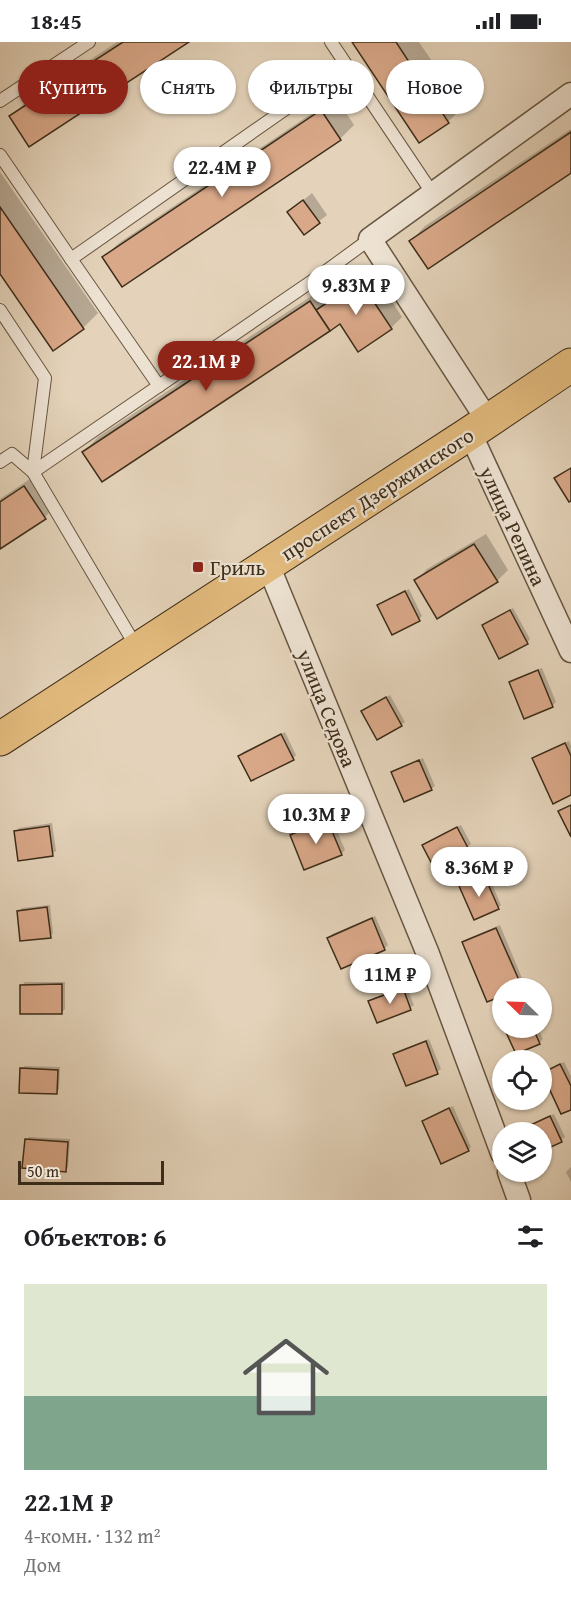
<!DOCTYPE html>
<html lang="ru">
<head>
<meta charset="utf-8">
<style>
  :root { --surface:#fff; --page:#f2f2f2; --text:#202124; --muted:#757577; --line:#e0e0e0; --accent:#8f2418 }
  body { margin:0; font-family:"Gentium Book Plus",serif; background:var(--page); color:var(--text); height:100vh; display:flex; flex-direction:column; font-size:22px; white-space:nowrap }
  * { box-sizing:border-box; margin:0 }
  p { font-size:20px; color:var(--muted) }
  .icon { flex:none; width:33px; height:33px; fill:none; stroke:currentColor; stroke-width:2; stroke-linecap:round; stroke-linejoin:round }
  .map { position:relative; height:1158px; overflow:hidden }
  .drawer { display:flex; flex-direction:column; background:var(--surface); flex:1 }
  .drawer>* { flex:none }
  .top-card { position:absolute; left:18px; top:18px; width:536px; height:54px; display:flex; gap:12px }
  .needle { width:39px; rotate:293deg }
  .controls { position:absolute; left:492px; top:936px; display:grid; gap:12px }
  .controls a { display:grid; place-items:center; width:60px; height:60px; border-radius:50%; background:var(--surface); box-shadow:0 2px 4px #0004; font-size:30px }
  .scale { position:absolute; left:18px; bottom:15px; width:146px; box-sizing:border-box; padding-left:6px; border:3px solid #3d2d19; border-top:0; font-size:16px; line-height:21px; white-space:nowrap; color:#3d2d19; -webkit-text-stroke:4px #ede2d2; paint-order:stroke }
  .price { position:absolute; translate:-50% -51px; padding:0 14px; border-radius:21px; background:#fff; color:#222; font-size:20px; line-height:39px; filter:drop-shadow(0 2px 3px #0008) }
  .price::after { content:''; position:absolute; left:50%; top:36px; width:18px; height:14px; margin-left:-9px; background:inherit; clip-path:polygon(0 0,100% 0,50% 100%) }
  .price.current { background:var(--accent); color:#fff }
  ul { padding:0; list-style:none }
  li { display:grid; align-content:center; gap:12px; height:318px; padding:0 24px }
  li+li { border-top:2px solid var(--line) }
  li span { display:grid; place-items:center; height:186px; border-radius:0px; color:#555 }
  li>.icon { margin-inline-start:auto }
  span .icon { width:108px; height:108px; fill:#fffc; stroke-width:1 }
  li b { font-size:26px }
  h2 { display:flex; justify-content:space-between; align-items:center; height:72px; padding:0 24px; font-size:26px }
  .chip { padding:0 21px; border-radius:27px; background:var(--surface); box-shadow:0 2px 4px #0004; font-size:21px; line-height:54px }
  .chip.current { background:var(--accent); color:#fff }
  .status { display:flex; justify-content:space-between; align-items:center; height:42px; padding:0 30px; background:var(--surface); direction:ltr }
  .status svg { height:16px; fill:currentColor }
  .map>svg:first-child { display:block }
</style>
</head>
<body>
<div class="status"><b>18:45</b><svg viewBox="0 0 49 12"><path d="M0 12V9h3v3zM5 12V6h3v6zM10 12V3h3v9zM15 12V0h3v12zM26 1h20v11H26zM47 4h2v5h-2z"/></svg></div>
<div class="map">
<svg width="571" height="1158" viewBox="0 0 571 1158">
  <rect width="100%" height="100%" fill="#e4d3ba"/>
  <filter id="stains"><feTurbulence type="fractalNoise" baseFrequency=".00333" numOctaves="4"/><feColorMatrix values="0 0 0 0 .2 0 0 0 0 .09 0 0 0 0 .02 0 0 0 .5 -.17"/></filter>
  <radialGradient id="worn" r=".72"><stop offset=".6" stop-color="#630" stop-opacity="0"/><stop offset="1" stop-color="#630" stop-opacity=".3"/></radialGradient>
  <g fill="#0003">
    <polygon points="117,0 187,0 11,74 26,60"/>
    <polygon points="354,0 419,0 463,65 448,80 420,99"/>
    <polygon points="336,55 354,83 340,97 104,215 119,201"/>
    <polygon points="571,87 571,129 411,199 425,184"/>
    <polygon points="0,130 98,271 83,286 53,307 0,230"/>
    <polygon points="312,151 327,173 304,191 289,170"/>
    <polygon points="372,228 402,275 391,286 359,307 340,280 84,410 98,395 325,245 331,256"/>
    <polygon points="39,431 59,461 45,475 0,506 0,457"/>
    <polygon points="486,492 508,528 497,539 416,539 427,527"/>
    <polygon points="409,547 422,574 419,577 379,564 382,560"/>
    <polygon points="513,566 530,597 527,601 487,580"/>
    <polygon points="542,626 556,660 552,664 511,641 514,637"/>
    <polygon points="390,653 405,680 401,683 366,666"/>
    <polygon points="285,690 296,713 293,717 240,714 243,710"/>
    <polygon points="569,699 571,704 571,752 534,717 537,713"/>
    <polygon points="423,716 435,744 431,747 393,730 397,727"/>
    <polygon points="331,775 345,808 341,812 291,793 295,790"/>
    <polygon points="52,781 56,809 52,812 16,790 19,786"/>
    <polygon points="461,783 471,802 467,805 424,803 428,800"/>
    <polygon points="487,830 501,863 498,866 460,844 464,841"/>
    <polygon points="50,863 53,891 50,894 18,869 22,866"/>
    <polygon points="375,874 388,903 385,906 342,925 329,896 332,892"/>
    <polygon points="500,883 524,941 515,946 502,946 502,952 488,958 464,900 467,897"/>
    <polygon points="25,940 65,940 65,967 61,971 22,943"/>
    <polygon points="406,944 414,963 410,966 370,960 374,956"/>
    <polygon points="506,986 538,986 543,997 539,1001 516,1010"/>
    <polygon points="429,997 441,1027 437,1030 407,1043 395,1012 398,1009"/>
    <polygon points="564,1020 571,1034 571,1066 544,1032 547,1028"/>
    <polygon points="25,1024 60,1025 59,1047 56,1051 21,1027"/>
    <polygon points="453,1064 471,1105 468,1108 424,1079 427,1076"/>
    <polygon points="554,1072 565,1095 561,1098 542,1107 542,1090 531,1090 528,1085 532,1082"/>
    <polygon points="29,1095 70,1097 68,1125 65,1128 26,1098"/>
    <polygon points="571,1125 571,1140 566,1130"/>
  </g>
  <g fill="#d9a889" stroke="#3d2d19" stroke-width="1.5">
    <polygon points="123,0 189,0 29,105 9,74"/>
    <polygon points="352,0 396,0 449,81 419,101"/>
    <polygon points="321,68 341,98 122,245 102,215"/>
    <polygon points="571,90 571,131 428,227 409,199"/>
    <polygon points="303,158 320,181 304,193 287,170"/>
    <polygon points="0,165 84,287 53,309 0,232"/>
    <polygon points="360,239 392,287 358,310 340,282 330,289 316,268"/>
    <polygon points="310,259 330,289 102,440 82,410"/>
    <polygon points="571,426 571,459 569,460 554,436"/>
    <polygon points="24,444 46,477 0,507 0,460"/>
    <polygon points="474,502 498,540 437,577 414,538"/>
    <polygon points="405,549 420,579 392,593 377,563"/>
    <polygon points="510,568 528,602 499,617 482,583"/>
    <polygon points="538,628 553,665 524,677 509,640"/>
    <polygon points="386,655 402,684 377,698 361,669"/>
    <polygon points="281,692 294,718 251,739 238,714"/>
    <polygon points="565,701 571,714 571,753 553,762 532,716"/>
    <polygon points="419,718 432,748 404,760 391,730"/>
    <polygon points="571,763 571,795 558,769"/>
    <polygon points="327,777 342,813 304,828 290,793"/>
    <polygon points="49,784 53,814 18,819 14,789"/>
    <polygon points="457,785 468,806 433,824 422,803"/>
    <polygon points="484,833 499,867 474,878 459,844"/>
    <polygon points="47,865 51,896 20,899 17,869"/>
    <polygon points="372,876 385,908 341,927 327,896"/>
    <polygon points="496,886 522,945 502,946 502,954 487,960 462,900"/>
    <polygon points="62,942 62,972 20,972 20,943"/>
    <polygon points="403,946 411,968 377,981 368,959"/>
    <polygon points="504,986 533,986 540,1002 516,1012"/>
    <polygon points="426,999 438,1032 406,1044 393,1012"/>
    <polygon points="560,1022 571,1044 571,1068 561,1072 542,1031"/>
    <polygon points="20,1026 58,1028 57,1052 19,1051"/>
    <polygon points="449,1066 469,1109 441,1122 422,1079"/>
    <polygon points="550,1074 562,1100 542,1109 542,1090 529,1090 526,1085"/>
    <polygon points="25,1097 68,1100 66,1130 22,1126"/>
  </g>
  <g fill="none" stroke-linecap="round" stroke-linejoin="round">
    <defs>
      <g id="service">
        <polyline points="331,0 433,152"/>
        <polyline points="0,59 89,0"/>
        <polyline points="0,113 71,217"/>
        <polyline points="0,268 45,336 33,430 137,606"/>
        <polyline points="159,344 71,217 347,24"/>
        <polyline points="0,420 12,412 33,430 318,235 370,197"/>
      </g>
      <g id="minor">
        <polyline points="488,379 370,197 571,52"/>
        <polyline points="470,391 571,609"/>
        <polyline points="268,523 428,912 502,1111"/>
        <polyline points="509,1130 519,1158"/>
      </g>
      <polyline id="primary" points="0,697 470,391 571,323"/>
    </defs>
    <use href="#service" stroke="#675641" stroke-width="14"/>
    <use href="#minor" stroke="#675641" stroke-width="25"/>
    <use href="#primary" stroke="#3d2d19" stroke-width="35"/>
    <use href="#service" stroke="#ede2d2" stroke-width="12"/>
    <use href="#minor" stroke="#ede2d2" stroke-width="22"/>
    <use href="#primary" stroke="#e2ba7d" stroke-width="33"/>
  </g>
  <rect fill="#8f2418" stroke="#ede2d2" stroke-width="2" x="192" y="519" width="12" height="12" rx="3"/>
  <g text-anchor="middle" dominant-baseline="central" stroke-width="4.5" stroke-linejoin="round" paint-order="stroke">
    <g font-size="21" fill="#3d2d19" stroke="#ede2d2">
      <text transform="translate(377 452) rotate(-33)">проспект Дзержинского</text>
      <text transform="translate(513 484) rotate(65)">улица Репина</text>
      <text transform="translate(327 666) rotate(68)">улица Седова</text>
    </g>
    <g font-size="21" fill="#3d2d19" stroke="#ede2d2" text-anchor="start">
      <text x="210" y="525">Гриль</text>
    </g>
  </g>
  <rect width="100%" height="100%" filter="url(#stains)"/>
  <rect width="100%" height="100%" fill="url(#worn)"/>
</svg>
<div class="controls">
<a><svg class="needle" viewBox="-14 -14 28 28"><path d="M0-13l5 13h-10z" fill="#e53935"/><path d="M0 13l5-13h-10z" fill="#757577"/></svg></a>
<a><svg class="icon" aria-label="locate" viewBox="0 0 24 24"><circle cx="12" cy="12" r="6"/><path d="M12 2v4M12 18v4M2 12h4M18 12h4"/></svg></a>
<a><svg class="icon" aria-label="layers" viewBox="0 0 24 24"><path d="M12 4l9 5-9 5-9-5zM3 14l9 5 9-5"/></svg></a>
</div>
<div class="scale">50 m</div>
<b class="price" style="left:222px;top:156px">22.4M ₽</b>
<b class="price" style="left:356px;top:274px">9.83M ₽</b>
<b class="price current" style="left:206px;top:350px">22.1M ₽</b>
<b class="price" style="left:316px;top:803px">10.3M ₽</b>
<b class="price" style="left:479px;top:856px">8.36M ₽</b>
<b class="price" style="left:390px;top:963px">11M ₽</b>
<div class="top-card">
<a class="chip current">Купить</a>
<a class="chip">Снять</a>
<a class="chip">Фильтры</a>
<a class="chip">Новое</a>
</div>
</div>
<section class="drawer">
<h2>Объектов: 6<svg class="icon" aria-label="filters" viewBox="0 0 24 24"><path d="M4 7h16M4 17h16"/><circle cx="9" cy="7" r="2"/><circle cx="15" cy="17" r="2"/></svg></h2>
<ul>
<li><span style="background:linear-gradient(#dfe7d0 60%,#7fa58c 0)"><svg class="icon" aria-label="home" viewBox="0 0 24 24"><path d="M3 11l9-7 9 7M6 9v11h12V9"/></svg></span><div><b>22.1M ₽</b><p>4-комн. · 132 m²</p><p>Дом</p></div></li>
</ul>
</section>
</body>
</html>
